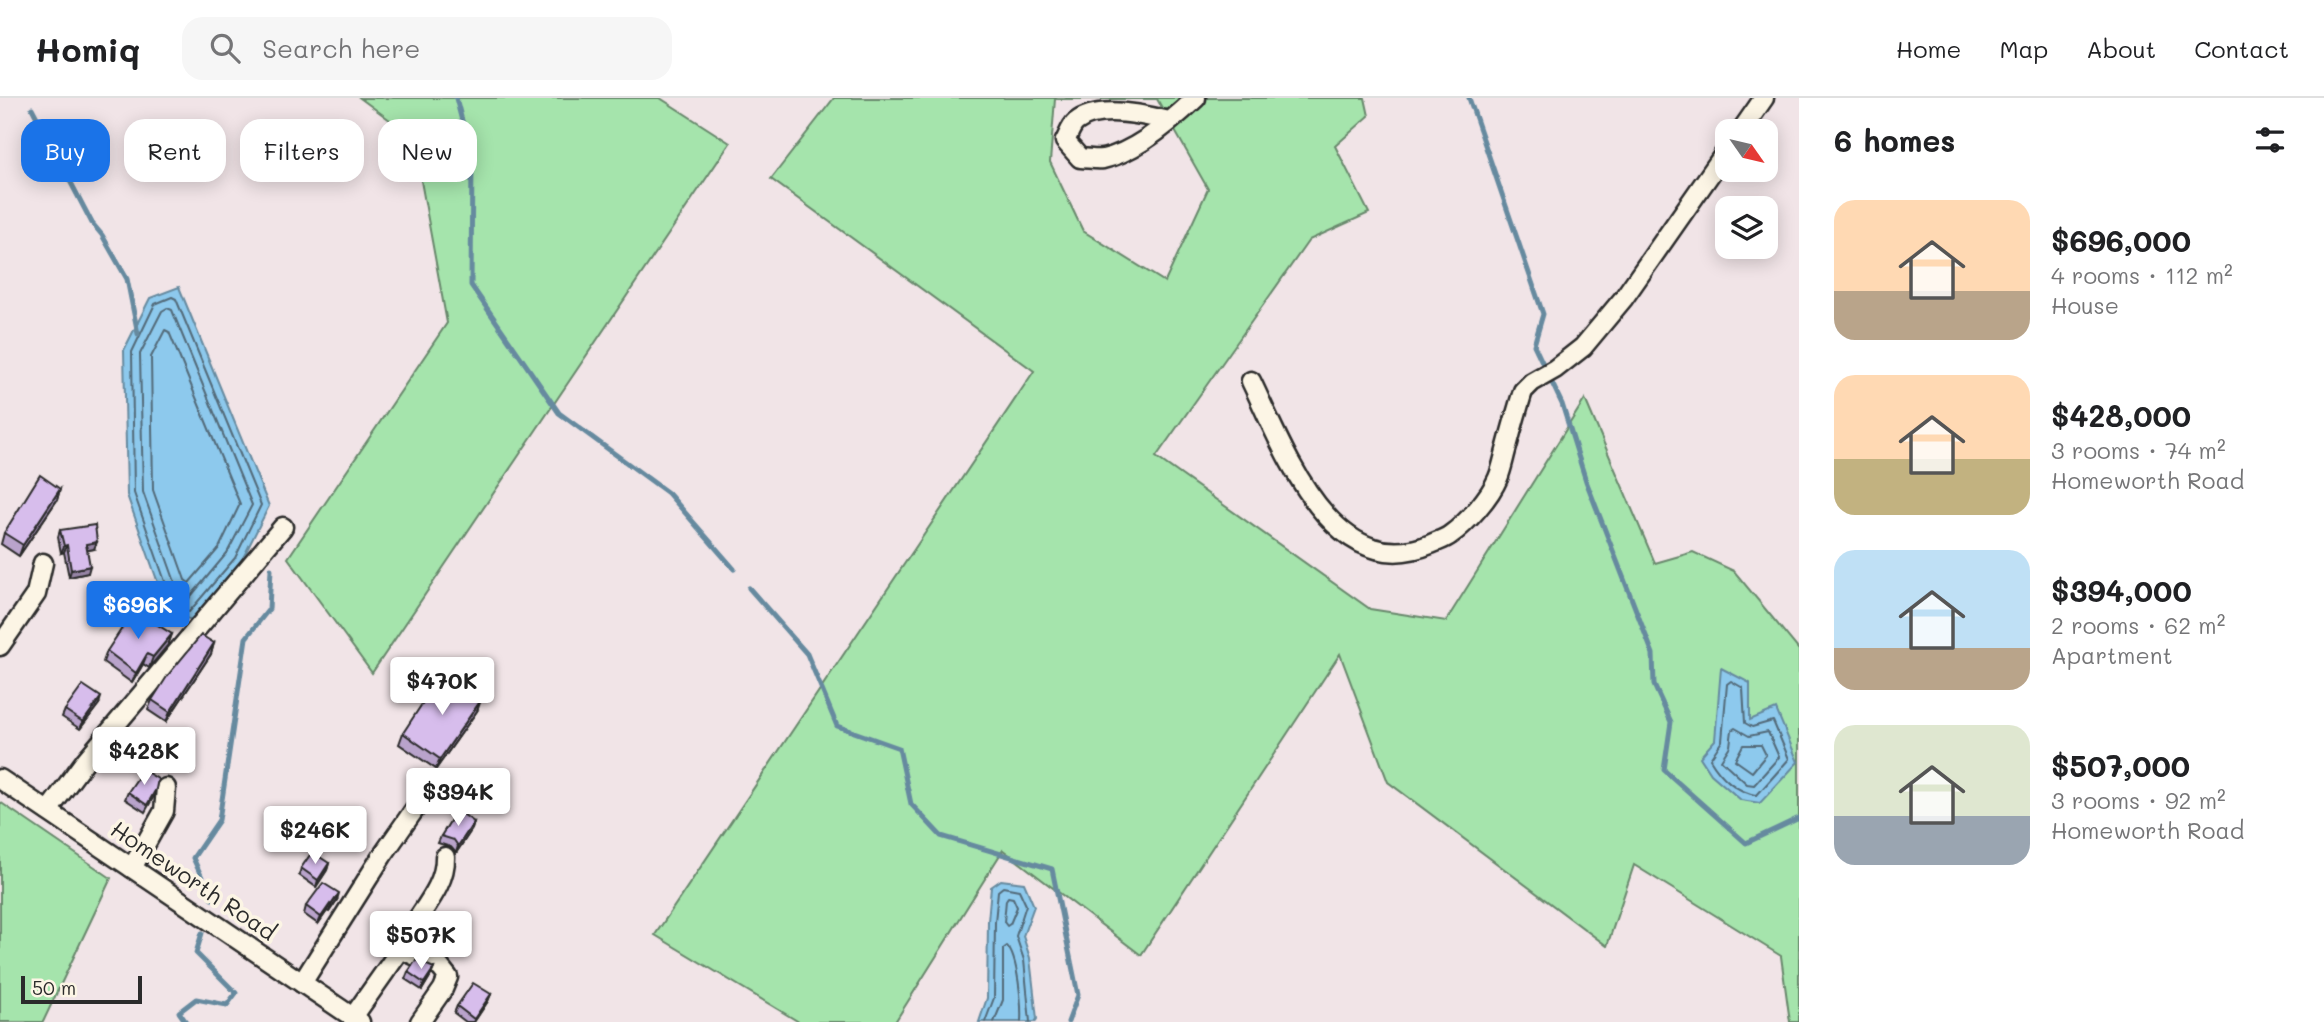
<!DOCTYPE html>
<html lang="en">
<head>
<meta charset="utf-8">
<style>
  :root { --surface:#fff; --page:#f6f6f6; --text:#202124; --muted:#757577; --line:#e0e0e0; --accent:#1a73e8 }
  body { margin:0; font-family:Mali,sans-serif; background:var(--page); color:var(--text); height:100vh; display:flex; flex-direction:column; font-size:26px; white-space:nowrap }
  * { box-sizing:border-box; margin:0 }
  p { font-size:23px; color:var(--muted) }
  .icon { flex:none; width:38px; height:38px; fill:none; stroke:currentColor; stroke-width:2; stroke-linecap:round; stroke-linejoin:round }
  .map { position:relative; flex:1; overflow:hidden }
  .side { display:flex; flex-direction:column; background:var(--surface); width:525px }
  .side>* { flex:none }
  .hud { position:absolute; left:21px; top:21px; width:665px; height:63px; display:flex; gap:14px }
  .needle { width:46px; rotate:124deg }
  .tools { position:absolute; left:1715px; top:21px; display:grid; gap:14px }
  .tools a { display:grid; place-items:center; width:63px; height:63px; border-radius:14px; background:var(--surface); box-shadow:0 4px 18px #0003; font-size:35px }
  .scale { position:absolute; left:21px; bottom:18px; width:121px; box-sizing:border-box; padding-left:7px; border:4px solid #2b2b2b; border-top:0; font-size:19px; line-height:24px; white-space:nowrap; color:#2b2b2b; -webkit-text-stroke:5px #fcf5e5; paint-order:stroke }
  .price { position:absolute; translate:-50% -60px; padding:0 16px; border-radius:7px; background:#fff; color:#222; font-size:23px; line-height:46px; filter:drop-shadow(0 2px 4px #0008) }
  .price::after { content:''; position:absolute; left:50%; top:42px; width:21px; height:16px; margin-left:-10px; background:inherit; clip-path:polygon(0 0,100% 0,50% 100%) }
  .price.on { background:var(--accent); color:#fff }
  ul { padding:0; list-style:none }
  li { display:flex; align-items:center; gap:21px; height:175px; padding:0 35px }
  li span { display:grid; place-items:center; flex:none; width:196px; height:140px; border-radius:21px; color:#555 }
  li>.icon { margin-inline-start:auto }
  span .icon { width:84px; height:84px; fill:#fffc; stroke-width:1 }
  li b { font-size:30px }
  h2 { display:flex; justify-content:space-between; align-items:center; height:84px; padding:0 35px; font-size:30px }
  .pill { padding:0 24px; border-radius:21px; background:var(--surface); box-shadow:0 4px 18px #0003; font-size:24px; line-height:63px }
  .pill.on { background:var(--accent); color:#fff }
  header { display:flex; align-items:center; gap:42px; box-sizing:border-box; height:98px; padding:0 35px; background:var(--surface); border-bottom:2px solid var(--line) }
  header strong { font-size:33px }
  nav { display:flex; gap:38px; margin-inline-start:auto; font-size:24px }
  .search { width:490px; height:63px; background:var(--page); display:flex; align-items:center; gap:18px; box-sizing:border-box; padding:0 24px; border-radius:21px; color:var(--muted); font-size:26px }
  main { display:flex; flex:1; min-height:0 }
  .map>svg:first-child { display:block }
</style>
</head>
<body>
<header>
<strong>Homiq</strong>
<div class="search"><svg class="icon" aria-label="search" viewBox="0 0 24 24"><circle cx="10" cy="10" r="6"/><path d="M15 15l6 6"/></svg>Search here</div>
<nav><a>Home</a><a>Map</a><a>About</a><a>Contact</a></nav>
</header>
<main>
<div class="map">
<svg width="1799" height="924" viewBox="0 0 1799 924">
  <rect width="100%" height="100%" fill="#f1e4e7"/>
  <filter id="ink" filterUnits="userSpaceOnUse"><feTurbulence type="fractalNoise" baseFrequency=".0143" numOctaves="2"/><feDisplacementMap in="SourceGraphic" scale="14" xChannelSelector="R" yChannelSelector="G"/><feConvolveMatrix kernelMatrix="1 2 1 2 8 2 1 2 1" color-interpolation-filters="sRGB"/></filter>
  <g filter="url(#ink)">
    <g fill="#a5e4ac" stroke="#68886c" stroke-width="2" fill-rule="evenodd">
      <polygon points="360,0 660,0 730,45 372,575 288,460 447,225 413,39"/>
      <path d="M834 0H1365L1369 18 1335 48 1369 115 1309 142 1156 359 1370 511 1446 523 1585 301 1655 465 1693 454 1734 473 1799 552V924H1790L1781 858 1634 767 1607 848 1388 684 1340 556 1141 857 1003 752 895 924H799L655 837 1034 273 771 81ZM1055 1H1157L1208 91 1165 184 1083 133 1050 64Z"/>
      <polygon points="0,704 111,780 43,924 0,924"/>
    </g>
    <g fill="#8dc9ed" stroke="#668a9f" stroke-width="2">
      <polygon points="179,189 269,408 241,464 193,522 169,516 127,397 124,252 150,200"/>
      <polygon points="1721,570 1750,585 1750,622 1776,611 1798,664 1760,705 1741,702 1711,676 1700,659 1715,642"/>
      <polygon points="1001,782 1024,785 1034,808 1023,838 1030,860 1037,921 1035,924 979,924 987,900 988,823 991,789"/>
    </g>
    <g fill="none" stroke-linecap="round" stroke-linejoin="round">
      <g stroke="#526a79" stroke-width="2">
        <polygon points="172,199 176,201 261,407 235,460 189,514 174,509 134,395 132,254 155,206"/>
        <polygon points="167,210 172,212 252,407 227,455 186,504 181,501 143,394 140,256 162,213"/>
        <polygon points="165,232 169,234 240,406 219,450 189,485 185,482 153,392 151,259"/>
        <path d="M1731 583 1743 590 1745 625 1752 629 1773 623 1789 661 1757 697C1737 695 1720 678 1710 661L1722 643 1727 586Z"/>
        <polygon points="1735,630 1749,638 1768,634 1779,659 1754,687 1747,686 1721,662 1730,648 1732,632"/>
        <polygon points="1743,647 1761,647 1766,657 1752,674 1735,662"/>
        <polygon points="1008,799 1013,800 1017,809 1010,826 1007,828 1004,824 1006,802"/>
        <polyline points="985,924 994,900 995,824 998,793 1003,789 1019,792 1026,807 1016,838 1024,862 1030,924"/>
        <path d="M994 924 1003 902V851L1007 848C1018 859 1022 907 1021 924"/>
      </g>
      <g stroke="#668a9f" stroke-width="5">
        <polyline points="456,0 472,61 471,187 559,315 668,395 734,471"/>
        <polyline points="1469,0 1543,216 1534,247 1562,306 1586,383 1653,556 1654,587 1671,624 1664,672 1746,745 1799,720"/>
        <polyline points="32,10 92,125 102,137 127,181 138,236"/>
        <polyline points="749,490 807,556 837,628 899,650 911,706 941,738 1052,771 1078,897 1068,924"/>
        <polyline points="212,801 193,760 219,722 246,540 269,511 271,471"/>
        <polyline points="186,924 179,914 196,901 227,907 236,895 196,855 202,835"/>
      </g>
      <defs>
        <g id="minor">
          <path d="M1169 23C1146 17 1097 6 1076 24 1071 28 1068 38 1065 43L1080 60C1087 60 1096 62 1103 61 1136 54 1172 23 1196 0"/>
          <polyline points="1741,33 1764,0"/>
          <path d="M1251 283C1284 351 1332 487 1431 446 1437 443 1445 441 1450 437 1467 425 1490 399 1498 380 1502 371 1504 359 1507 349 1512 330 1517 312 1523 293L1532 284 1555 271 1583 249 1623 201 1727 52"/>
          <polyline points="0,548 36,496 43,465"/>
          <polyline points="0,681 360,924"/>
          <polyline points="48,713 85,663 283,429"/>
          <polyline points="132,770 164,713 166,690"/>
          <path d="M401 851C412 820 446 793 445 759"/>
          <polyline points="302,885 382,758 433,685"/>
          <polyline points="353,919 401,851 440,869 448,879 443,891 420,924"/>
        </g>
      </defs>
      <use href="#minor" stroke="#2b2b2b" stroke-width="23"/>
      <use href="#minor" stroke="#fcf5e5" stroke-width="18"/>
    </g>
    <g fill="#b9a3cb" stroke="#2b2b2b" stroke-width="2">
      <polygon points="60,391 57,402 19,458 1,446 4,435"/>
      <polygon points="60,432 94,451 87,452 88,475 69,479 64,454 61,455 58,439"/>
      <polygon points="172,536 168,547 149,570 143,566 132,585 103,564 107,553"/>
      <polygon points="214,545 211,556 166,624 148,612 152,602"/>
      <polygon points="99,606 80,631 62,619 65,612"/>
      <polygon points="477,613 436,671 399,646 403,635"/>
      <polygon points="128,694 154,698 145,714 125,701"/>
      <polygon points="474,724 472,731 456,755 451,749 438,745 441,738"/>
      <polygon points="329,765 327,772 316,789 299,777 301,770"/>
      <polygon points="337,802 329,814 327,813 318,826 304,816 306,808"/>
      <polygon points="434,870 431,877 422,892 405,881 408,874"/>
      <polygon points="491,896 488,903 474,924 466,924 454,915 457,908"/>
    </g>
    <g fill="#9684a5" stroke="#2b2b2b" stroke-width="2">
      <polygon points="60,391 57,402 19,458 23,447"/>
      <polygon points="97,444 94,451 84,453 86,446"/>
      <polygon points="67,447 64,454 61,455 64,448"/>
      <polygon points="90,468 88,475 69,479 71,472"/>
      <polygon points="172,536 168,547 149,570 153,559"/>
      <polygon points="214,545 211,556 166,624 170,614"/>
      <polygon points="147,556 143,566 132,585 136,575"/>
      <polygon points="101,599 99,606 80,631 83,624"/>
      <polygon points="481,602 477,613 436,671 440,661"/>
      <polygon points="474,724 472,731 456,755 458,748"/>
      <polygon points="329,765 327,772 316,789 318,782"/>
      <polygon points="339,795 337,802 329,814 331,807"/>
      <polygon points="330,806 327,813 318,826 321,819"/>
      <polygon points="434,870 431,877 422,892 424,885"/>
      <polygon points="491,896 488,903 474,924 473,924"/>
    </g>
    <g fill="#d7bdec" stroke="#2b2b2b" stroke-width="2">
      <polygon points="40,377 60,391 23,447 4,435"/>
      <polygon points="95,427 97,444 86,446 90,468 71,472 67,447 64,448 60,432"/>
      <polygon points="134,512 172,536 153,559 147,556 136,575 107,553"/>
      <polygon points="201,537 214,545 170,614 152,602 168,577"/>
      <polygon points="441,577 481,602 440,661 403,635"/>
      <polygon points="83,587 101,599 83,624 65,612"/>
      <polygon points="143,672 158,681 156,691 147,707 128,694"/>
      <polygon points="457,712 474,724 458,748 454,742 441,738"/>
      <polygon points="312,754 329,765 318,782 301,770"/>
      <polygon points="323,785 339,795 331,807 330,806 321,819 306,808"/>
      <polygon points="416,862 434,870 424,885 408,874"/>
      <polygon points="473,885 491,896 474,921 457,908"/>
    </g>
  </g>
  <g text-anchor="middle" dominant-baseline="central" stroke-width="7" stroke-linejoin="round" paint-order="stroke">
    <g font-size="23" fill="#2b2b2b" stroke="#fcf5e5">
      <text transform="translate(194 782) rotate(34)">Homeworth Road</text>
    </g>
  </g>
</svg>
<div class="tools">
<a><svg class="needle" viewBox="-14 -14 28 28"><path d="M0-13l5 13h-10z" fill="#e53935"/><path d="M0 13l5-13h-10z" fill="#757577"/></svg></a>
<a><svg class="icon" aria-label="layers" viewBox="0 0 24 24"><path d="M12 4l9 5-9 5-9-5zM3 14l9 5 9-5"/></svg></a>
</div>
<div class="scale">50 m</div>
<b class="price on" style="left:138px;top:543px">$696K</b>
<b class="price" style="left:442px;top:619px">$470K</b>
<b class="price" style="left:144px;top:689px">$428K</b>
<b class="price" style="left:458px;top:730px">$394K</b>
<b class="price" style="left:315px;top:768px">$246K</b>
<b class="price" style="left:421px;top:873px">$507K</b>
<div class="hud">
<a class="pill on">Buy</a>
<a class="pill">Rent</a>
<a class="pill">Filters</a>
<a class="pill">New</a>
</div>
</div>
<section class="side">
<h2>6 homes<svg class="icon" aria-label="filters" viewBox="0 0 24 24"><path d="M4 7h16M4 17h16"/><circle cx="9" cy="7" r="2"/><circle cx="15" cy="17" r="2"/></svg></h2>
<ul>
<li><span style="background:linear-gradient(#ffd9b3 65%,#b9a48a 0)"><svg class="icon" aria-label="home" viewBox="0 0 24 24"><path d="M3 11l9-7 9 7M6 9v11h12V9"/></svg></span><div><b>$696,000</b><p>4 rooms · 112 m²</p><p>House</p></div></li>
<li><span style="background:linear-gradient(#ffd9b3 60%,#c2b280 0)"><svg class="icon" aria-label="home" viewBox="0 0 24 24"><path d="M3 11l9-7 9 7M6 9v11h12V9"/></svg></span><div><b>$428,000</b><p>3 rooms · 74 m²</p><p>Homeworth Road</p></div></li>
<li><span style="background:linear-gradient(#bfe0f5 70%,#b9a48a 0)"><svg class="icon" aria-label="home" viewBox="0 0 24 24"><path d="M3 11l9-7 9 7M6 9v11h12V9"/></svg></span><div><b>$394,000</b><p>2 rooms · 62 m²</p><p>Apartment</p></div></li>
<li><span style="background:linear-gradient(#dfe7d0 65%,#9aa5b1 0)"><svg class="icon" aria-label="home" viewBox="0 0 24 24"><path d="M3 11l9-7 9 7M6 9v11h12V9"/></svg></span><div><b>$507,000</b><p>3 rooms · 92 m²</p><p>Homeworth Road</p></div></li>
</ul>
</section>
</main>
</body>
</html>
